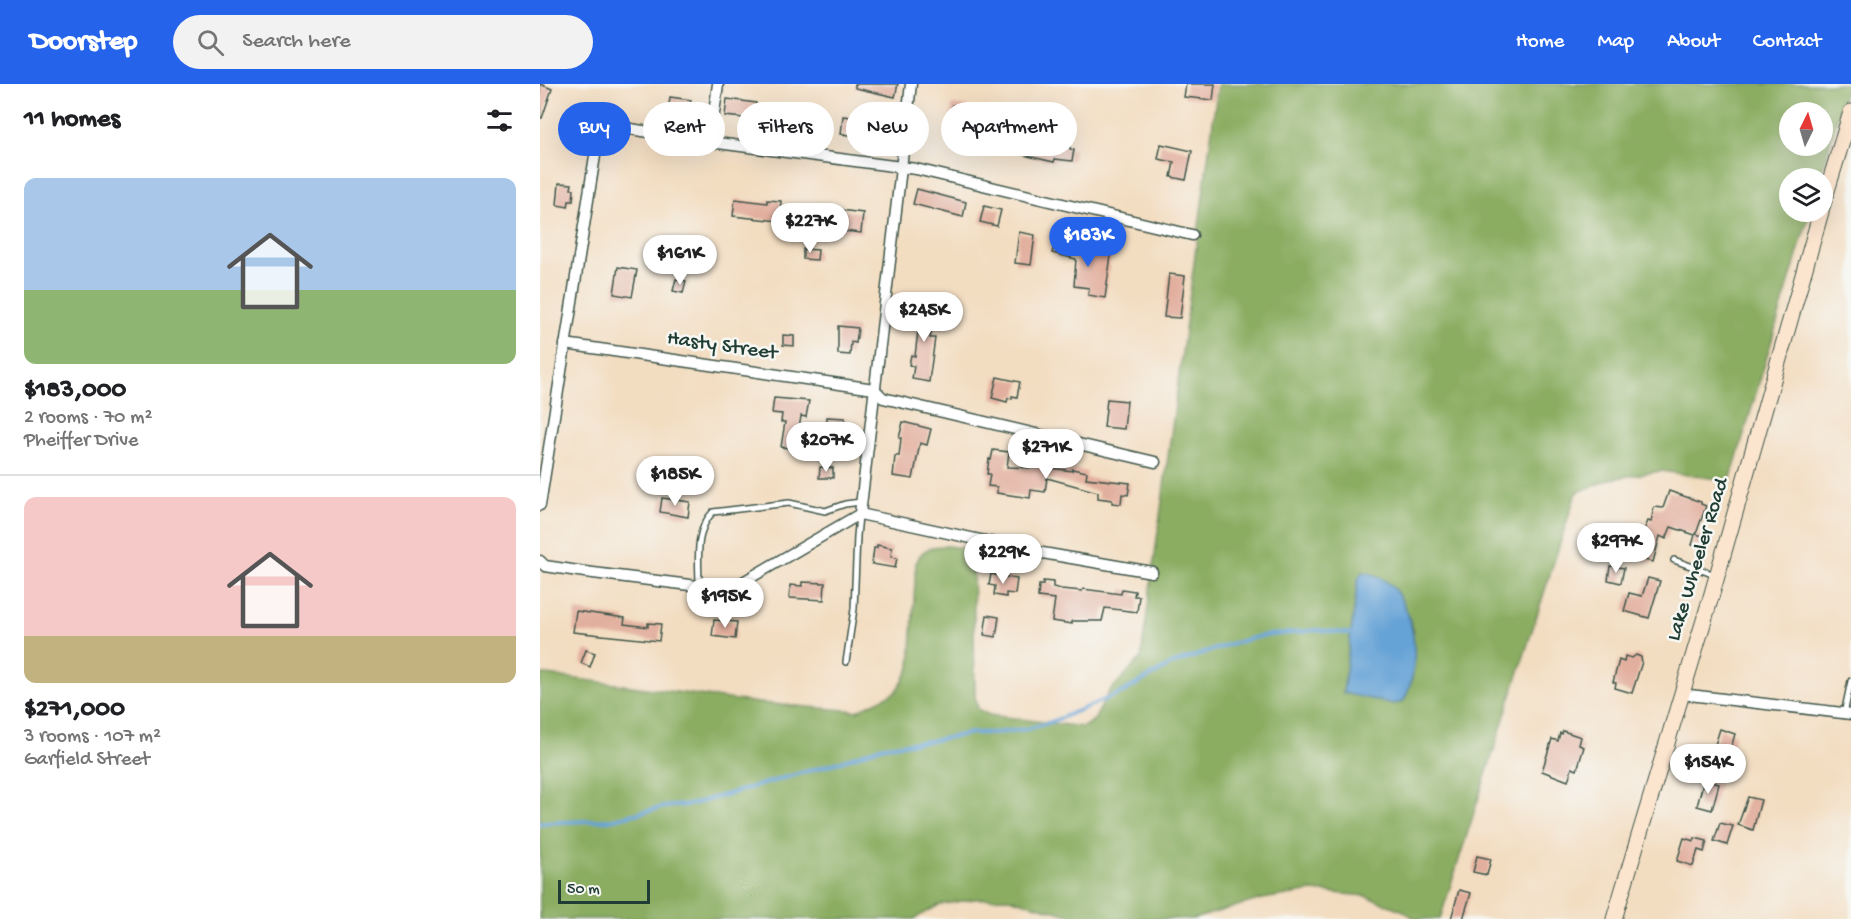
<!DOCTYPE html>
<html lang="en">
<head>
<meta charset="utf-8">
<style>
  :root { --surface:#fff; --page:#f2f2f2; --text:#202124; --muted:#757577; --line:#e0e0e0; --accent:#2563eb }
  body { margin:0; font-family:"Gochi Hand",sans-serif; background:var(--page); color:var(--text); height:100vh; display:flex; flex-direction:column; font-size:22px; white-space:nowrap }
  * { box-sizing:border-box; margin:0 }
  p { font-size:20px; color:var(--muted) }
  .icon { flex:none; width:33px; height:33px; fill:none; stroke:currentColor; stroke-width:2; stroke-linecap:round; stroke-linejoin:round }
  .map { position:relative; flex:1; overflow:hidden }
  .details { display:flex; flex-direction:column; background:var(--surface); width:540px }
  .details>* { flex:none }
  .hud { position:absolute; left:18px; top:18px; width:570px; height:54px; display:flex; gap:12px }
  .needle { width:39px; rotate:5deg }
  .fabs { position:absolute; left:1239px; top:18px; display:grid; gap:12px }
  .fabs a { display:grid; place-items:center; width:54px; height:54px; border-radius:50%; background:var(--surface); box-shadow:0 6px 24px #0002; font-size:30px }
  .scale { position:absolute; left:18px; bottom:15px; width:92px; box-sizing:border-box; padding-left:6px; border:3px solid #1f3d34; border-top:0; font-size:16px; line-height:21px; white-space:nowrap; color:#1f3d34; -webkit-text-stroke:4px #f6f6f2; paint-order:stroke }
  .price { position:absolute; translate:-50% -51px; padding:0 14px; border-radius:21px; background:#fff; color:#222; font-size:20px; line-height:39px; filter:drop-shadow(0 2px 3px #0008) }
  .price::after { content:''; position:absolute; left:50%; top:36px; width:18px; height:14px; margin-left:-9px; background:inherit; clip-path:polygon(0 0,100% 0,50% 100%) }
  .price.active { background:var(--accent); color:#fff }
  ul { padding:0; list-style:none }
  li { display:grid; align-content:center; gap:12px; height:318px; padding:0 24px }
  li+li { border-top:2px solid var(--line) }
  li span { display:grid; place-items:center; height:186px; border-radius:12px; color:#555 }
  li>.icon { margin-inline-start:auto }
  span .icon { width:108px; height:108px; fill:#fffc; stroke-width:1 }
  li b { font-size:26px }
  h2 { display:flex; justify-content:space-between; align-items:center; height:72px; padding:0 24px; font-size:26px }
  .pill { padding:0 21px; border-radius:27px; background:var(--surface); box-shadow:0 6px 24px #0002; font-size:21px; line-height:54px }
  .pill.active { background:var(--accent); color:#fff }
  header { display:flex; align-items:center; gap:36px; box-sizing:border-box; height:84px; padding:0 30px; background:var(--accent); color:#fff }
  header strong { font-size:28px }
  nav { display:flex; gap:33px; margin-inline-start:auto; font-size:21px }
  .search { width:420px; height:54px; background:var(--page); display:flex; align-items:center; gap:15px; box-sizing:border-box; padding:0 21px; border-radius:33px; color:var(--muted); font-size:22px }
  main { display:flex; flex:1; min-height:0 }
  .map>svg:first-child { display:block }
</style>
</head>
<body>
<header>
<strong>Doorstep</strong>
<div class="search"><svg class="icon" aria-label="search" viewBox="0 0 24 24"><circle cx="10" cy="10" r="6"/><path d="M15 15l6 6"/></svg>Search here</div>
<nav><a>Home</a><a>Map</a><a>About</a><a>Contact</a></nav>
</header>
<main>
<section class="details">
<h2>11 homes<svg class="icon" aria-label="filters" viewBox="0 0 24 24"><path d="M4 7h16M4 17h16"/><circle cx="9" cy="7" r="2"/><circle cx="15" cy="17" r="2"/></svg></h2>
<ul>
<li><span style="background:linear-gradient(#a9c7e8 60%,#8fb573 0)"><svg class="icon" aria-label="home" viewBox="0 0 24 24"><path d="M3 11l9-7 9 7M6 9v11h12V9"/></svg></span><div><b>$183,000</b><p>2 rooms · 70 m²</p><p>Pheiffer Drive</p></div></li>
<li><span style="background:linear-gradient(#f6c9c9 75%,#c2b280 0)"><svg class="icon" aria-label="home" viewBox="0 0 24 24"><path d="M3 11l9-7 9 7M6 9v11h12V9"/></svg></span><div><b>$271,000</b><p>3 rooms · 107 m²</p><p>Garfield Street</p></div></li>
</ul>
</section>
<div class="map">
<svg width="1311" height="835" viewBox="0 0 1311 835">
  <rect width="100%" height="100%" fill="#f6f6f2"/>
  <filter id="ink" filterUnits="userSpaceOnUse"><feTurbulence type="fractalNoise" baseFrequency=".0167" numOctaves="2"/><feDisplacementMap in="SourceGraphic" scale="12" xChannelSelector="R" yChannelSelector="G"/><feConvolveMatrix kernelMatrix="1 2 1 2 8 2 1 2 1" color-interpolation-filters="sRGB"/></filter>
  <filter id="wash" filterUnits="userSpaceOnUse"><feTurbulence type="fractalNoise" baseFrequency=".008" numOctaves="4" result="noise"/><feDisplacementMap in="SourceGraphic" scale="24" xChannelSelector="R" yChannelSelector="G"/><feGaussianBlur stdDeviation="1.35" result="paint"/><feColorMatrix in="noise" values="0 0 0 0 0 0 0 0 0 0 0 0 0 0 0 0 0 1.4 0 .05"/><feComposite in="paint" operator="in"/></filter>
  <g filter="url(#wash)">
    <rect width="100%" height="100%" fill="#f3ddc1"/>
    <path fill="#8bad62" stroke="#55754b" stroke-width="1.5" fill-rule="evenodd" d="M678 0H1307L1280 94H1250V128H1270L1190 397 1121 387 1070 395 1036 409 900 835H875L864 827 825 812 773 807 722 815 653 835H543L469 814 434 815 399 821 374 835H0V590L219 619 317 627 356 608 370 584 376 479C378 476 379 472 381 470 392 457 421 462 433 469L435 613 438 625 449 631 543 643 554 636 569 608 601 574ZM1250 28H1282V62H1250ZM835 491C855 505 867 524 874 548L827 613 803 609 818 496Z"/>
    <path fill="#65a2d6" stroke="#427085" stroke-width="1.5" d="M822 488C875 493 886 580 863 618L854 620 803 609 818 496Z"/>
    <g fill="none" stroke-linecap="round" stroke-linejoin="round">
      <polyline stroke="#65a2d6" stroke-width="4" points="0,739 69,736 124,723 153,720 296,679 344,662 390,657 432,649 456,649 487,645 511,638 583,608 632,580 690,560 721,552 777,546 815,550"/>
    </g>
    <g id="blocks">
      <g fill="#e2af9e">
        <polygon points="0,0 12,5 2,34 0,34"/>
        <polygon points="315,0 358,0 355,13 315,4"/>
        <polygon points="646,0 675,0 673,16 644,13"/>
        <polygon points="130,13 151,16 150,21 154,21 153,31 149,30 148,39 136,38 137,31 128,30"/>
        <polygon points="187,15 216,19 213,35 185,32"/>
        <polygon points="412,21 429,23 425,60 408,58"/>
        <polygon points="303,32 335,36 333,54 301,50"/>
        <polygon points="488,53 530,63 530,65 534,66 532,77 515,75 514,78 483,71"/>
        <polygon points="621,60 652,67 646,96 631,93 634,78 618,75"/>
        <polygon points="19,99 32,100 31,105 34,105 33,117 29,117 28,123 17,121"/>
        <polygon points="377,105 426,118 423,133 373,120"/>
        <polygon points="195,115 227,119 227,116 241,117 239,137 193,132"/>
        <polygon points="444,122 461,126 457,142 440,138"/>
        <polygon points="277,123 323,129 321,149 294,146 295,141 275,138"/>
        <polygon points="479,148 495,151 491,181 475,179"/>
        <polygon points="524,155 541,160 539,166 571,171 565,214 548,211 549,204 534,202 536,175 512,169 514,162 522,164"/>
        <polygon points="263,165 278,166 277,176 263,175"/>
        <polygon points="78,183 97,186 92,213 74,210"/>
        <polygon points="629,190 645,192 640,234 624,233"/>
        <polygon points="136,195 146,197 143,209 133,207"/>
        <polygon points="381,217 397,221 390,254 395,254 389,298 372,295 374,282 369,281 371,271 375,272 379,239 376,238"/>
        <polygon points="298,242 318,244 316,259 311,258 310,271 298,270"/>
        <polygon points="243,251 254,252 254,262 243,261"/>
        <polygon points="457,293 480,298 477,313 472,312 472,315 468,314 467,318 452,314"/>
        <polygon points="234,314 269,317 266,333 261,332 256,365 241,363 245,338 241,338 242,330 232,329"/>
        <polygon points="567,315 587,317 584,345 564,343"/>
        <polygon points="287,333 305,334 305,364 285,363"/>
        <polygon points="363,338 391,345 387,361 380,359 373,395 353,392 355,372 359,372 361,354 359,354"/>
        <polygon points="453,366 469,368 467,383 494,384 495,382 532,387 532,385 547,388 546,394 590,399 588,411 582,410 581,420 572,419 572,416 558,414 558,408 507,394 505,408 491,406 490,414 457,409 457,403 448,402 450,390 447,390 449,375 451,376"/>
        <polygon points="280,383 293,384 293,394 279,394"/>
        <polygon points="1129,407 1161,418 1161,420 1166,422 1156,450 1166,453 1162,464 1152,461 1155,451 1131,443 1126,455 1120,452 1113,478 1101,475 1105,458 1100,456 1108,437 1111,438 1114,423 1123,424"/>
        <polygon points="122,414 150,418 148,433 120,428"/>
        <polygon points="337,461 352,464 351,473 357,474 355,484 332,480 334,464 337,464"/>
        <polygon points="1070,482 1084,484 1081,499 1068,496"/>
        <polygon points="451,490 477,495 475,510 466,509 466,513 454,511 455,502 449,501"/>
        <polygon points="1108,494 1120,497 1109,534 1084,527 1089,509 1102,512"/>
        <polygon points="503,497 513,498 513,503 521,505 542,507 543,505 581,510 582,505 595,507 594,512 599,512 597,528 565,524 562,537 532,537 532,540 512,537 515,515 498,513 499,501 503,501"/>
        <polygon points="262,498 285,499 284,516 249,514 250,501 262,502"/>
        <polygon points="36,527 85,534 84,540 108,543 108,539 121,540 119,557 33,548"/>
        <polygon points="447,531 459,533 456,553 444,551"/>
        <polygon points="174,536 197,538 195,555 172,552"/>
        <polygon points="46,566 55,569 50,583 41,579"/>
        <polygon points="1096,571 1101,573 1102,578 1092,609 1075,604 1076,599 1073,598 1079,576 1084,578 1085,572 1092,574"/>
        <polygon points="1180,645 1195,650 1190,668 1174,664"/>
        <polygon points="1023,647 1041,653 1039,661 1044,663 1037,686 1032,684 1028,697 1002,687 1012,655 1018,657 1020,649 1022,650"/>
        <polygon points="1164,696 1179,700 1172,726 1157,722"/>
        <polygon points="1208,713 1221,716 1213,746 1198,741"/>
        <polygon points="1180,739 1193,742 1187,761 1174,757"/>
        <polygon points="1144,754 1154,757 1155,754 1167,757 1164,768 1158,766 1153,782 1137,777"/>
        <polygon points="937,772 951,775 947,791 933,788"/>
        <polygon points="919,806 931,809 923,835 911,835"/>
      </g>
    </g>
  </g>
  <g filter="url(#ink)">
    <use href="#blocks" fill-opacity="0" stroke="#3f5549" stroke-width="1.5"/>
    <g fill="none" stroke-linecap="round" stroke-linejoin="round">
      <defs>
        <g id="lane">
          <polyline points="1134,476 1175,491"/>
          <path d="M159 502C159 477 154 447 173 428L249 419 285 427 305 420 321 418"/>
          <polyline points="306,578 314,525 317,452 319,432"/>
          <polyline points="1304,630 1311,597"/>
        </g>
        <g id="street">
          <polyline points="170,58 178,0"/>
          <polyline points="25,260 334,305 343,314 615,378"/>
          <polyline points="0,421 60,40 170,58 376,85 652,151"/>
          <polyline points="320,430 371,0"/>
          <polyline points="0,477 5,482 45,488 182,505 196,502 320,430 491,467 612,488"/>
          <polyline points="1141,610 1311,630"/>
        </g>
        <g id="secondary">
          <polyline points="1282,123 1311,28"/>
          <polyline points="1074,835 1171,513 1281,128"/>
        </g>
      </defs>
      <use href="#lane" stroke="#3f5549" stroke-width="8"/>
      <use href="#street" stroke="#3f5549" stroke-width="13"/>
      <use href="#secondary" stroke="#3f5549" stroke-width="17"/>
      <use href="#lane" stroke="#fff" stroke-width="5"/>
      <use href="#street" stroke="#fff" stroke-width="10"/>
      <use href="#secondary" stroke="#fce5cf" stroke-width="15"/>
    </g>
  </g>
  <g text-anchor="middle" dominant-baseline="central" stroke-width="5" stroke-linejoin="round" paint-order="stroke">
    <g font-size="21" fill="#1f3d34" stroke="#f6f6f2">
      <text transform="translate(182 263) rotate(8)">Hasty Street</text>
      <text transform="translate(1159 476) rotate(-73)">Lake Wheeler Road</text>
    </g>
  </g>
</svg>
<div class="fabs">
<a><svg class="needle" viewBox="-14 -14 28 28"><path d="M0-13l5 13h-10z" fill="#e53935"/><path d="M0 13l5-13h-10z" fill="#757577"/></svg></a>
<a><svg class="icon" aria-label="layers" viewBox="0 0 24 24"><path d="M12 4l9 5-9 5-9-5zM3 14l9 5 9-5"/></svg></a>
</div>
<div class="scale">50 m</div>
<b class="price" style="left:270px;top:170px">$227K</b>
<b class="price active" style="left:548px;top:184px">$183K</b>
<b class="price" style="left:140px;top:202px">$161K</b>
<b class="price" style="left:384px;top:259px">$245K</b>
<b class="price" style="left:286px;top:389px">$207K</b>
<b class="price" style="left:506px;top:396px">$271K</b>
<b class="price" style="left:135px;top:423px">$185K</b>
<b class="price" style="left:1076px;top:490px">$297K</b>
<b class="price" style="left:463px;top:501px">$229K</b>
<b class="price" style="left:185px;top:545px">$195K</b>
<b class="price" style="left:1168px;top:711px">$154K</b>
<div class="hud">
<a class="pill active">Buy</a>
<a class="pill">Rent</a>
<a class="pill">Filters</a>
<a class="pill">New</a>
<a class="pill">Apartment</a>
</div>
</div>
</main>
</body>
</html>
